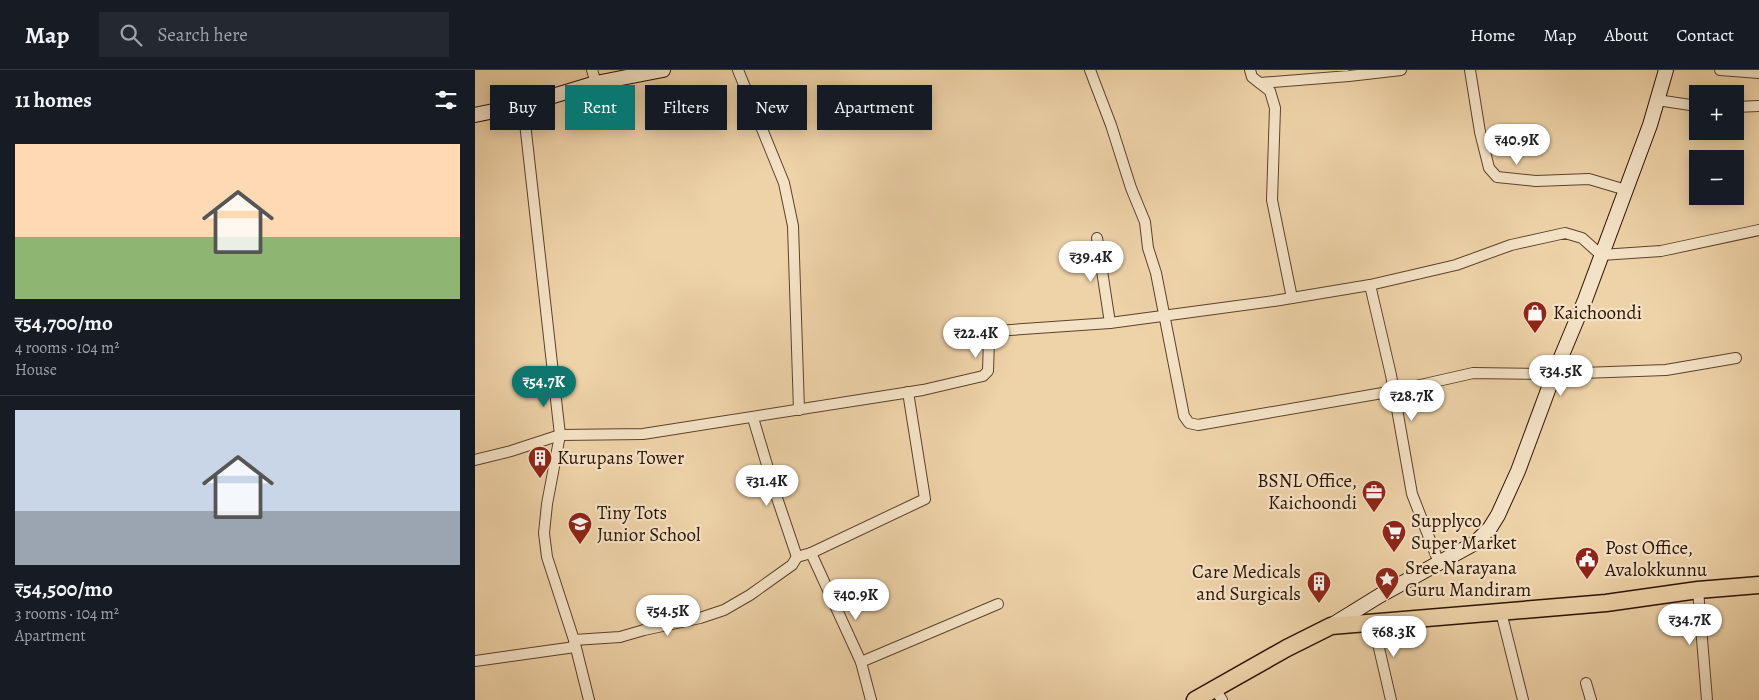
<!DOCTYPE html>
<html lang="en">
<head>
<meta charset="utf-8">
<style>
  :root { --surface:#171b24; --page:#242831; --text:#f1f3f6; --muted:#9ea1a6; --line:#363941; --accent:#0f766e }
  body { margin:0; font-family:Alegreya,serif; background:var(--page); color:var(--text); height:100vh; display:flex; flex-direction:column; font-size:19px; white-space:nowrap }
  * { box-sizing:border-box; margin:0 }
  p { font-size:16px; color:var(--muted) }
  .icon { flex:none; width:28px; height:28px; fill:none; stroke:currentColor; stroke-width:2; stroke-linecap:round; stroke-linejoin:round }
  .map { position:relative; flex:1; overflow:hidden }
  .drawer { display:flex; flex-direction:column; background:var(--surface); width:475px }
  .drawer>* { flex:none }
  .hud { position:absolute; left:15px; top:15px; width:475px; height:45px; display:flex; gap:10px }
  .controls { position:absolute; left:1214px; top:15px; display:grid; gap:10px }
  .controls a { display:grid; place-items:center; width:55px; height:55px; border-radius:0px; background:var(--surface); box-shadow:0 2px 12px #0003; font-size:25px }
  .price { position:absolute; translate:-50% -42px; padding:0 11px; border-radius:18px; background:#fff; color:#222; font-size:16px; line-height:32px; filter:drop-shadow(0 1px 2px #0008) }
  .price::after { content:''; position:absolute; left:50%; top:30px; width:15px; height:11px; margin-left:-8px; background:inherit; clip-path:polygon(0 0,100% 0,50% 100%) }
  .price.active { background:var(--accent); color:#fff }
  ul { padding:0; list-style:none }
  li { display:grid; align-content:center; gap:10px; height:265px; padding:0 15px }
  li+li { border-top:1px solid var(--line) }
  li span { display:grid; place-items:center; height:155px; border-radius:0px; color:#555 }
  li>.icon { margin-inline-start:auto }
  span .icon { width:90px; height:90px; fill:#fffc; stroke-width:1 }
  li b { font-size:21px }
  h2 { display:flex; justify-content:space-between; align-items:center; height:60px; padding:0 15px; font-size:21px }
  .tag { padding:0 18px; border-radius:0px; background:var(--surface); box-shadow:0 2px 12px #0003; font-size:18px; line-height:45px }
  .tag.active { background:var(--accent); color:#fff }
  header { display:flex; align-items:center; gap:30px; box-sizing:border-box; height:70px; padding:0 25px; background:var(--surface); border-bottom:1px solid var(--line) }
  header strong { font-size:24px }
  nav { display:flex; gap:28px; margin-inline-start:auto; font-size:18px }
  .search { width:350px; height:45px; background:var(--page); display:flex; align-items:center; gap:12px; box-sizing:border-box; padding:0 18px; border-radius:0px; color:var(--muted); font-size:19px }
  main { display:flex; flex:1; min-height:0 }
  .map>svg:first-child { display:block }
</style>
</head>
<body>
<header>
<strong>Map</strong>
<div class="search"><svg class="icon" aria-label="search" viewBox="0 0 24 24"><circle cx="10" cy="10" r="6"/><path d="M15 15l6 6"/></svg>Search here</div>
<nav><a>Home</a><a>Map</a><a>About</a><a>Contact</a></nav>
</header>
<main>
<section class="drawer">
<h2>11 homes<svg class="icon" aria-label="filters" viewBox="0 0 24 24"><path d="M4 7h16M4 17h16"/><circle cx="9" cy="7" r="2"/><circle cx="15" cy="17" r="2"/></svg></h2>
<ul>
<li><span style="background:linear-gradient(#ffd9b3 60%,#8fb573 0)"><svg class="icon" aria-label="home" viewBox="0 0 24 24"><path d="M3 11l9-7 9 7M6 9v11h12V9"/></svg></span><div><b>₹54,700/mo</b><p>4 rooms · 104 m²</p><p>House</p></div></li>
<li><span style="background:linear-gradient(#c9d6e8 65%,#9aa5b1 0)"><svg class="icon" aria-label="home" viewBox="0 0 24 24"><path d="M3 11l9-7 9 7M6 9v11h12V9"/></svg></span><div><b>₹54,500/mo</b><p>3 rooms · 104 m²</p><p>Apartment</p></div></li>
</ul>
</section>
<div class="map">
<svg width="1284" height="630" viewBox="0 0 1284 630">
  <rect width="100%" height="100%" fill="#eed2a8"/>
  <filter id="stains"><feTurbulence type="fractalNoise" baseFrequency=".004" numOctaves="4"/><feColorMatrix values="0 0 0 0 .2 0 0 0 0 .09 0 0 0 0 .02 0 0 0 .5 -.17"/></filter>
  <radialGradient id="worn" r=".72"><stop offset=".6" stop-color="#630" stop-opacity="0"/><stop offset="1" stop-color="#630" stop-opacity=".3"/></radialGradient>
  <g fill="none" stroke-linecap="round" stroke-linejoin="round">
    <defs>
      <g id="street">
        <polyline points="117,0 121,13"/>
        <polyline points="263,0 309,113 318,156 324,340"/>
        <polyline points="615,0 636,55 656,118 670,152 673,178 681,203 709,346 714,353 723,355 919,321 998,303 1079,304 1191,300 1261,288"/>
        <polyline points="775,0 777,7 795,21 800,38 797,130 817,228"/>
        <polyline points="995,0 1005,62 1014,98 1022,107 1061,111 1114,109 1151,120"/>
        <polyline points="1245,0 1284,3"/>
        <polyline points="785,13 874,6 926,0"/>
        <polyline points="1182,30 1222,36"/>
        <polyline points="48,35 85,365 72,434 69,463 72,487 99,570 114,630"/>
        <polyline points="1260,37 1284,36"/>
        <polyline points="622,168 635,253"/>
        <polyline points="895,215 916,305 937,424 964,493"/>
        <polyline points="278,348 301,425 322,487 336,483 450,429 433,322"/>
        <polyline points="0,390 36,381 85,365 168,364 448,320 508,306 513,301 514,269 516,264 521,261 635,253 799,231 895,215 981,195 1036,175 1090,163 1107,168 1126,185 1186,181 1284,160"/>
        <polyline points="336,483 386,592 396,630"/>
        <polyline points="1223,520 1232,630"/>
        <polyline points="1026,542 1048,630"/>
        <polyline points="898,552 916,630"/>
        <polyline points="99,570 145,567 169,560 225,548 249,540 275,525 317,495 322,487"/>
        <polyline points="0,591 100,577"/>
        <polyline points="386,592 523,534"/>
        <polyline points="1111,613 1116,630"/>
        <polyline points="740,619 747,630"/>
      </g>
      <g id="secondary">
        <polyline points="0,45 48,35 121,13 188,0"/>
        <polyline points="857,555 904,526 1000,473 1015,458 1023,445 1043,401 1079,304 1110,230 1175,55 1191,0"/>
      </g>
      <polyline id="primary" points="720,630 812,578 856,556 1131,533 1223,520 1284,515"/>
    </defs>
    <use href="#street" stroke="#5c422b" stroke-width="12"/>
    <use href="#secondary" stroke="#2c1201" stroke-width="16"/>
    <use href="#primary" stroke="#2c1201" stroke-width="19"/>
    <use href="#street" stroke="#f4e2c6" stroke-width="10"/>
    <use href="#secondary" stroke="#f4e2c6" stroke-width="14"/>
    <use href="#primary" stroke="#eed2a8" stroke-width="16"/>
  </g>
  <defs>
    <symbol id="shop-pin" viewBox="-11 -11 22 30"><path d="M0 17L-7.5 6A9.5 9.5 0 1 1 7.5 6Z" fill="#8f2418" stroke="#f4e2c6"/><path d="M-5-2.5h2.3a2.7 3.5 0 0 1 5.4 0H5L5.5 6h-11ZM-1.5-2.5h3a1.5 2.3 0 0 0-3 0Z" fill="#fff"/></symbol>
    <symbol id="building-pin" viewBox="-11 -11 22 30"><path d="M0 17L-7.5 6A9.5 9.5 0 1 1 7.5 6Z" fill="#8f2418" stroke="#f4e2c6"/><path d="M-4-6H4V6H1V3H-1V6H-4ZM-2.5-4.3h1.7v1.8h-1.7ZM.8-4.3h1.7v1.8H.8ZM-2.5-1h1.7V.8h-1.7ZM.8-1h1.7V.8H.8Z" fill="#fff"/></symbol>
    <symbol id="office-pin" viewBox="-11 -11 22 30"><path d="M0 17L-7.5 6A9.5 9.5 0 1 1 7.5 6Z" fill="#8f2418" stroke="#f4e2c6"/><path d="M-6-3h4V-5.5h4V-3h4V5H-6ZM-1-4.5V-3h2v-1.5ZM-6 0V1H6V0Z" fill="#fff"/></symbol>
    <symbol id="school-pin" viewBox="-11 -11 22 30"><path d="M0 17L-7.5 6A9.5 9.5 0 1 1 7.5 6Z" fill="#8f2418" stroke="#f4e2c6"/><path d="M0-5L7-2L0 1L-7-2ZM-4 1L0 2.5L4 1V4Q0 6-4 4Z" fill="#fff"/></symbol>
    <symbol id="supermarket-pin" viewBox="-11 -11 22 30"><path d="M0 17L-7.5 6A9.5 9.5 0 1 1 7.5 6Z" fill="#8f2418" stroke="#f4e2c6"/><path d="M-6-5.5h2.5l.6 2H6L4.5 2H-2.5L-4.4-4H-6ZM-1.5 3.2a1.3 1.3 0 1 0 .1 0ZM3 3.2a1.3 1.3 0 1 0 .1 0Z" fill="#fff"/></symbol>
    <symbol id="civic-pin" viewBox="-11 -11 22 30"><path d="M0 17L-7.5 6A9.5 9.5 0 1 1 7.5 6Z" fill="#8f2418" stroke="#f4e2c6"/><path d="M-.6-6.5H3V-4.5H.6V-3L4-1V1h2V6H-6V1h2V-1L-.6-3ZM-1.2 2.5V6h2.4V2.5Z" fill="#fff"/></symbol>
    <symbol id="sight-pin" viewBox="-11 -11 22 30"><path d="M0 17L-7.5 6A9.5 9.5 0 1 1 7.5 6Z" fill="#8f2418" stroke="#f4e2c6"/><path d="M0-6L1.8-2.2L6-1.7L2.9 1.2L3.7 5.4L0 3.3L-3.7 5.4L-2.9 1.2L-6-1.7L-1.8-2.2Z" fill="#fff"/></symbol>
  </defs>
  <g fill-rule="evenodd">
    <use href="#shop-pin" x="1046" y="229" width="28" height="38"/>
    <use href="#building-pin" x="51" y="374" width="28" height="38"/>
    <use href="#office-pin" x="885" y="408" width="28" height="38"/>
    <use href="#school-pin" x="91" y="440" width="28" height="38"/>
    <use href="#supermarket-pin" x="905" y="448" width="28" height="38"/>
    <use href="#civic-pin" x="1098" y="475" width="28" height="38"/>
    <use href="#sight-pin" x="898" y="495" width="28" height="38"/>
    <use href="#building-pin" x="830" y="499" width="28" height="38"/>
  </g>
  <g text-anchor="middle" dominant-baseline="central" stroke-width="4.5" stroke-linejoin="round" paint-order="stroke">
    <g font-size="19" fill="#2c1201" stroke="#f4e2c6" text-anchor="start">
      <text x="1078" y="243">Kaichoondi</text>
      <text x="82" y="388">Kurupans Tower</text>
      <text x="882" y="411" text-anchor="end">BSNL Office,<tspan x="882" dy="22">Kaichoondi</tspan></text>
      <text x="122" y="443">Tiny Tots<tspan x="122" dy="22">Junior School</tspan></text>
      <text x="936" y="451">Supplyco<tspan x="936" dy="22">Super Market</tspan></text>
      <text x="1130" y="478">Post Office,<tspan x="1130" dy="22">Avalokkunnu</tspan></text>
      <text x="930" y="498">Sree Narayana<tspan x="930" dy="22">Guru Mandiram</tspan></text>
      <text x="826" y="502" text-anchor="end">Care Medicals<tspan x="826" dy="22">and Surgicals</tspan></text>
    </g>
  </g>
  <rect width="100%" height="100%" filter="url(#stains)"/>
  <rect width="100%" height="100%" fill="url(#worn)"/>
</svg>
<div class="controls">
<a>+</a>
<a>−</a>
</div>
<b class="price" style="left:1042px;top:96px">₹40.9K</b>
<b class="price" style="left:616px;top:213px">₹39.4K</b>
<b class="price" style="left:501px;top:289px">₹22.4K</b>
<b class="price" style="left:1086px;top:327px">₹34.5K</b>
<b class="price active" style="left:69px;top:338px">₹54.7K</b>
<b class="price" style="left:937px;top:352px">₹28.7K</b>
<b class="price" style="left:292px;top:437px">₹31.4K</b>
<b class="price" style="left:381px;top:551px">₹40.9K</b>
<b class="price" style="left:193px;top:567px">₹54.5K</b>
<b class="price" style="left:1215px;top:576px">₹34.7K</b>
<b class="price" style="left:919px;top:588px">₹68.3K</b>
<div class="hud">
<a class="tag">Buy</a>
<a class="tag active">Rent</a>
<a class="tag">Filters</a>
<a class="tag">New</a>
<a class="tag">Apartment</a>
</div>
</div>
</main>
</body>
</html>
